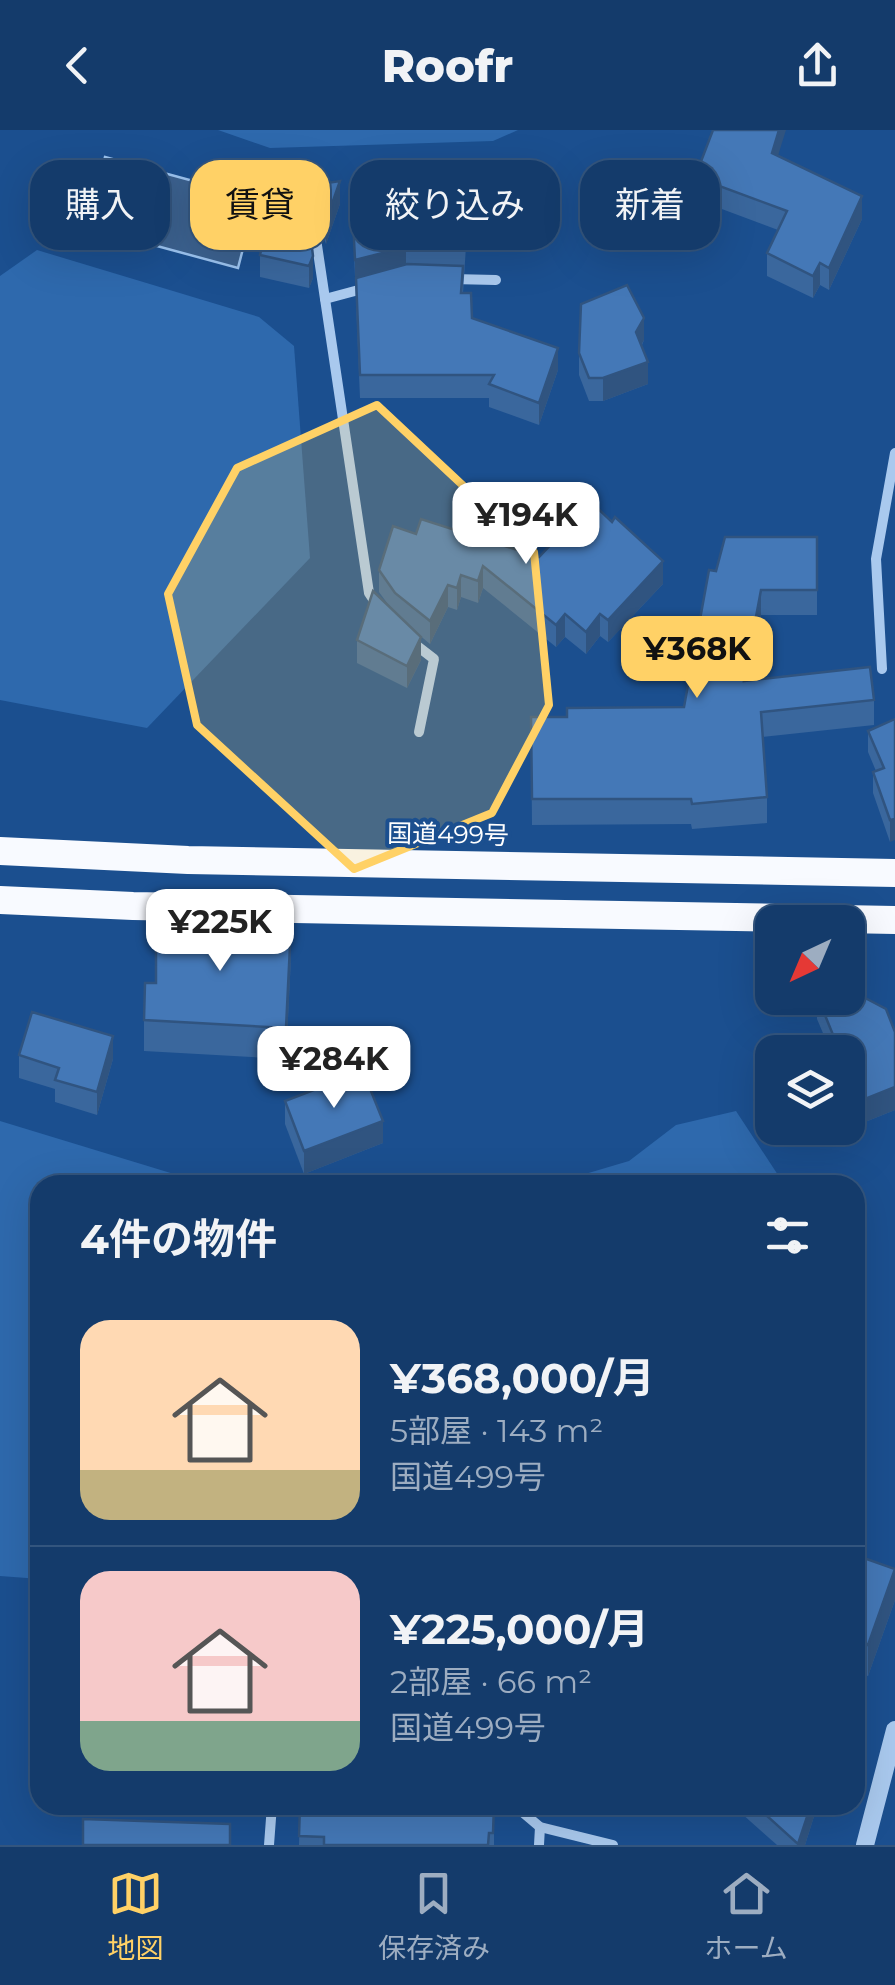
<!DOCTYPE html>
<html lang="ja">
<head>
<meta charset="utf-8">
<style>
  :root { --surface:#143b6b; --page:#214673; --text:#f1f3f6; --muted:#9dadc1; --line:#33557e; --accent:#ffd166 }
  body { margin:0; font-family:Montserrat,"Noto Sans JP",sans-serif; background:var(--page); color:var(--text); height:100vh; display:flex; flex-direction:column; font-size:38px; white-space:nowrap }
  * { box-sizing:border-box; margin:0 }
  p { font-size:32px; color:var(--muted) }
  .icon { flex:none; width:55px; height:55px; fill:none; stroke:currentColor; stroke-width:2; stroke-linecap:round; stroke-linejoin:round }
  .map { position:relative; flex:1; overflow:hidden }
  .side { position:absolute; left:30px; top:1045px; width:835px; height:640px; display:flex; flex-direction:column; background:var(--surface); border-radius:30px; box-shadow:0 10px 40px #0002,0 0 0 2px var(--line) }
  .side>* { flex:none }
  .hud { position:absolute; left:30px; top:30px; width:835px; height:90px; display:flex; gap:20px }
  .needle { width:65px; rotate:224deg }
  .buttons { position:absolute; left:755px; top:775px; display:grid; gap:20px }
  .buttons a { display:grid; place-items:center; width:110px; height:110px; border-radius:20px; background:var(--surface); box-shadow:0 10px 40px #0002,0 0 0 2px var(--line); font-size:50px }
  .price { position:absolute; translate:-50% -85px; padding:0 22px; border-radius:20px; background:#fff; color:#222; font-size:32px; line-height:65px; filter:drop-shadow(0 2px 5px #0008) }
  .price::after { content:''; position:absolute; left:50%; top:60px; width:30px; height:22px; margin-left:-15px; background:inherit; clip-path:polygon(0 0,100% 0,50% 100%) }
  .price.selected { background:var(--accent); color:#111 }
  ul { padding:0; list-style:none }
  li { display:flex; align-items:center; gap:30px; height:250px; padding:0 50px }
  li+li { border-top:2px solid var(--line) }
  li span { display:grid; place-items:center; flex:none; width:280px; height:200px; border-radius:30px; color:#555 }
  li>.icon { margin-inline-start:auto }
  span .icon { width:120px; height:120px; fill:#fffc; stroke-width:1 }
  li b { font-size:42px }
  h2 { display:flex; justify-content:space-between; align-items:center; height:120px; padding:0 50px; font-size:42px }
  .chip { padding:0 35px; border-radius:30px; background:var(--surface); box-shadow:0 10px 40px #0002,0 0 0 2px var(--line); font-size:35px; line-height:90px }
  .chip.selected { background:var(--accent); color:#111 }
  header { display:flex; justify-content:space-between; align-items:center; height:130px; padding:0 50px; background:var(--surface); font-size:45px; font-weight:800 }
  .menu { display:flex; justify-content:space-around; align-items:center; height:140px; border-top:2px solid var(--line); background:var(--surface); font-size:28px; color:var(--muted) }
  .menu a { display:grid; justify-items:center; gap:5px }
  .menu .selected { color:var(--accent) }
  .map>svg:first-child { display:block }
</style>
</head>
<body>
<header><svg class="icon" aria-label="back" viewBox="0 0 24 24"><path d="M15 5l-7 7 7 7"/></svg>Roofr<svg class="icon" aria-label="share" viewBox="0 0 24 24"><path d="M12 15V3M7 8l5-5 5 5M5 13v7h14v-7"/></svg></header>
<div class="map">
<svg width="895" height="1715" viewBox="0 0 895 1715">
  <rect width="100%" height="100%" fill="#1b4f8f"/>
  <g fill="#2e69ad">
    <polygon points="218,0 518,0 493,11 270,18"/>
    <polygon points="37,120 259,187 294,216 310,428 147,598 0,570 0,146"/>
    <polygon points="736,981 778,1045 778,1055 548,1055 629,1031 676,995"/>
    <polygon points="0,991 210,1055 40,1055 40,1449 0,1446"/>
  </g>
  <polygon fill="#3c6290" stroke="#9cc4f0" stroke-width="2.5" points="105,27 256,68 238,138 87,97"/>
  <g fill="none" stroke-linecap="round" stroke-linejoin="round">
    <g stroke="#a9c9ee" stroke-width="10">
      <polyline points="315,102 369,463 377,475"/>
      <polyline points="452,149 496,150"/>
      <polyline points="325,169 366,158"/>
      <polyline points="412,512 434,529 419,602"/>
      <polyline points="882,539 876,429 895,323"/>
      <polyline points="514,1675 540,1697 613,1715"/>
      <polyline points="269,1715 272,1675"/>
      <polyline points="539,1715 540,1697"/>
    </g>
    <polyline stroke="#a9c9ee" stroke-width="18" points="865,1715 895,1600"/>
    <g stroke="#f8faff" stroke-width="28">
      <polyline points="0,721 188,730 895,743"/>
      <polyline points="0,770 133,776 895,790"/>
    </g>
  </g>
  <g fill="#3a679d">
    <polygon points="778,26 862,89 829,160 820,155 813,168 767,146 767,123 778,100 695,69 695,47"/>
    <polygon points="278,49 340,74 326,114 319,94 309,99 313,148 309,158 260,147 260,125"/>
    <polygon points="351,50 487,59 484,117 466,116 463,163 472,188 558,240 539,295 489,277 489,268 360,268"/>
    <polygon points="644,210 642,215 648,254 603,271 589,271 579,245 579,223"/>
    <polygon points="416,404 539,427 663,454 608,512 600,506 586,524 565,507 556,517 483,458 478,473 461,467 457,480 448,477 430,514 417,503 421,530 407,558 357,533 357,510 390,477 379,462 379,440"/>
    <polygon points="817,407 817,485 761,485 749,550 874,570 874,595 762,607 767,667 767,693 692,699 691,694 532,695 531,587 567,587 684,577 716,441"/>
    <polygon points="895,589 890,712 873,663 873,642 876,641 868,622 868,601"/>
    <polygon points="291,827 286,929 144,921 144,890 156,853"/>
    <polygon points="817,868 895,902 895,980 860,994 848,964 848,922 831,922 817,889"/>
    <polygon points="19,925 113,929 97,985 55,972 55,959 19,948"/>
    <polygon points="285,971 383,1013 304,1044 285,994"/>
    <polygon points="855,1435 895,1470 868,1546 855,1542"/>
    <polygon points="300,1675 494,1675 494,1715 299,1715"/>
    <polygon points="732,1675 817,1675 817,1677 805,1715 777,1715"/>
  </g>
  <g fill="#305480">
    <polygon points="779,0 786,0 772,45 772,23"/>
    <polygon points="340,51 340,74 326,114 326,91"/>
    <polygon points="862,66 862,89 829,160 829,138"/>
    <polygon points="319,72 319,94 307,100 307,77"/>
    <polygon points="406,117 406,139 355,152 355,130"/>
    <polygon points="313,126 313,148 309,158 309,136"/>
    <polygon points="820,133 820,155 813,168 813,146"/>
    <polygon points="644,188 644,210 636,224 636,202"/>
    <polygon points="558,218 558,240 539,295 539,273"/>
    <polygon points="648,232 648,254 603,271 603,248"/>
    <polygon points="663,431 663,454 608,512 608,490"/>
    <polygon points="483,436 483,458 478,473 478,451"/>
    <polygon points="461,445 461,467 457,480 457,458"/>
    <polygon points="448,455 448,477 430,514 430,491"/>
    <polygon points="761,460 761,485 744,576 744,551"/>
    <polygon points="565,484 565,507 556,517 556,495"/>
    <polygon points="600,484 600,506 586,524 586,502"/>
    <polygon points="421,507 421,530 407,558 407,536"/>
    <polygon points="895,689 895,710 890,712 890,690"/>
    <polygon points="291,795 291,827 286,929 286,898"/>
    <polygon points="113,906 113,929 97,985 97,962"/>
    <polygon points="895,957 895,980 860,994 860,971"/>
    <polygon points="383,991 383,1013 304,1044 304,1021"/>
    <polygon points="895,1439 895,1470 868,1546 868,1515"/>
    <polygon points="811,1675 817,1675 817,1677 805,1715 798,1715"/>
  </g>
  <g fill="#4478b7" stroke="#305480" stroke-width="2.5">
    <polygon points="713,0 779,0 772,23 862,66 829,138 820,133 813,146 767,123 787,81 695,47"/>
    <polygon points="376,34 487,36 484,94 466,93 464,118 406,117 355,130 351,50 376,46"/>
    <polygon points="278,49 308,56 340,51 326,91 319,72 307,77 313,126 309,136 260,125"/>
    <polygon points="407,134 463,136 461,163 471,163 472,188 558,218 539,273 489,254 494,245 360,245 356,148"/>
    <polygon points="627,155 644,188 636,202 648,232 603,248 589,248 579,223 581,174"/>
    <polygon points="591,372 612,392 615,387 663,431 608,490 600,484 586,502 565,484 556,495 483,436 478,451 461,445 457,458 448,455 430,491 395,463 379,440 393,396 416,404 421,389 539,427"/>
    <polygon points="725,407 817,407 817,460 761,460 744,551 870,537 874,570 761,582 767,667 692,674 691,669 532,669 531,587 567,587 567,578 684,577 709,440 716,441"/>
    <polygon points="373,461 421,507 407,536 357,510"/>
    <polygon points="895,589 895,689 890,690 873,642 884,638 868,601"/>
    <polygon points="156,791 291,795 286,898 144,890 145,853 156,853"/>
    <polygon points="848,859 886,879 895,902 895,957 860,971 848,941 848,922 840,922 818,868 848,868"/>
    <polygon points="32,882 113,906 97,962 55,950 59,938 19,925"/>
    <polygon points="363,941 383,991 304,1021 285,971"/>
    <polygon points="861,1427 895,1439 868,1515 855,1510 855,1435 858,1436"/>
    <polygon points="300,1675 494,1675 493,1703 489,1703 488,1715 324,1715 324,1707 299,1706"/>
    <polygon points="755,1675 811,1675 798,1714"/>
    <polygon points="83,1689 230,1694 230,1715 83,1715"/>
  </g>
  <path fill="#ffd166" fill-opacity="0.2" stroke="#ffd166" stroke-width="8" stroke-linejoin="round" d="M377 275 534 422 549 575 492 683 354 739 197 595 168 464 237 338Z"/>
  <g text-anchor="middle" dominant-baseline="central" stroke-width="8" stroke-linejoin="round" paint-order="stroke">
    <g font-size="25" fill="#fff" stroke="#1b4f8f">
      <text transform="translate(448 704) rotate(1)">国道499号</text>
    </g>
  </g>
</svg>
<div class="buttons">
<a><svg class="needle" viewBox="-14 -14 28 28"><path d="M0-13l5 13h-10z" fill="#e53935"/><path d="M0 13l5-13h-10z" fill="#9dadc1"/></svg></a>
<a><svg class="icon" aria-label="layers" viewBox="0 0 24 24"><path d="M12 4l9 5-9 5-9-5zM3 14l9 5 9-5"/></svg></a>
</div>
<b class="price" style="left:526px;top:437px">¥194K</b>
<b class="price selected" style="left:697px;top:571px">¥368K</b>
<b class="price" style="left:220px;top:844px">¥225K</b>
<b class="price" style="left:334px;top:981px">¥284K</b>
<div class="hud">
<a class="chip">購入</a>
<a class="chip selected">賃貸</a>
<a class="chip">絞り込み</a>
<a class="chip">新着</a>
</div>
<section class="side">
<h2>4件の物件<svg class="icon" aria-label="filters" viewBox="0 0 24 24"><path d="M4 7h16M4 17h16"/><circle cx="9" cy="7" r="2"/><circle cx="15" cy="17" r="2"/></svg></h2>
<ul>
<li><span style="background:linear-gradient(#ffd9b3 75%,#c2b280 0)"><svg class="icon" aria-label="home" viewBox="0 0 24 24"><path d="M3 11l9-7 9 7M6 9v11h12V9"/></svg></span><div><b>¥368,000/月</b><p>5部屋 · 143 m²</p><p>国道499号</p></div></li>
<li><span style="background:linear-gradient(#f6c9c9 75%,#7fa58c 0)"><svg class="icon" aria-label="home" viewBox="0 0 24 24"><path d="M3 11l9-7 9 7M6 9v11h12V9"/></svg></span><div><b>¥225,000/月</b><p>2部屋 · 66 m²</p><p>国道499号</p></div></li>
</ul>
</section>
</div>
<nav class="menu">
<a class="selected"><svg class="icon" aria-label="map" viewBox="0 0 24 24"><path d="M3 6l6-2 6 2 6-2v14l-6 2-6-2-6 2zM9 4v14M15 6v14"/></svg>地図</a>
<a><svg class="icon" aria-label="saved" viewBox="0 0 24 24"><path d="M7 4h10v16l-5-4-5 4z"/></svg>保存済み</a>
<a><svg class="icon" aria-label="home" viewBox="0 0 24 24"><path d="M3 11l9-7 9 7M6 9v11h12V9"/></svg>ホーム</a>
</nav>
</body>
</html>
